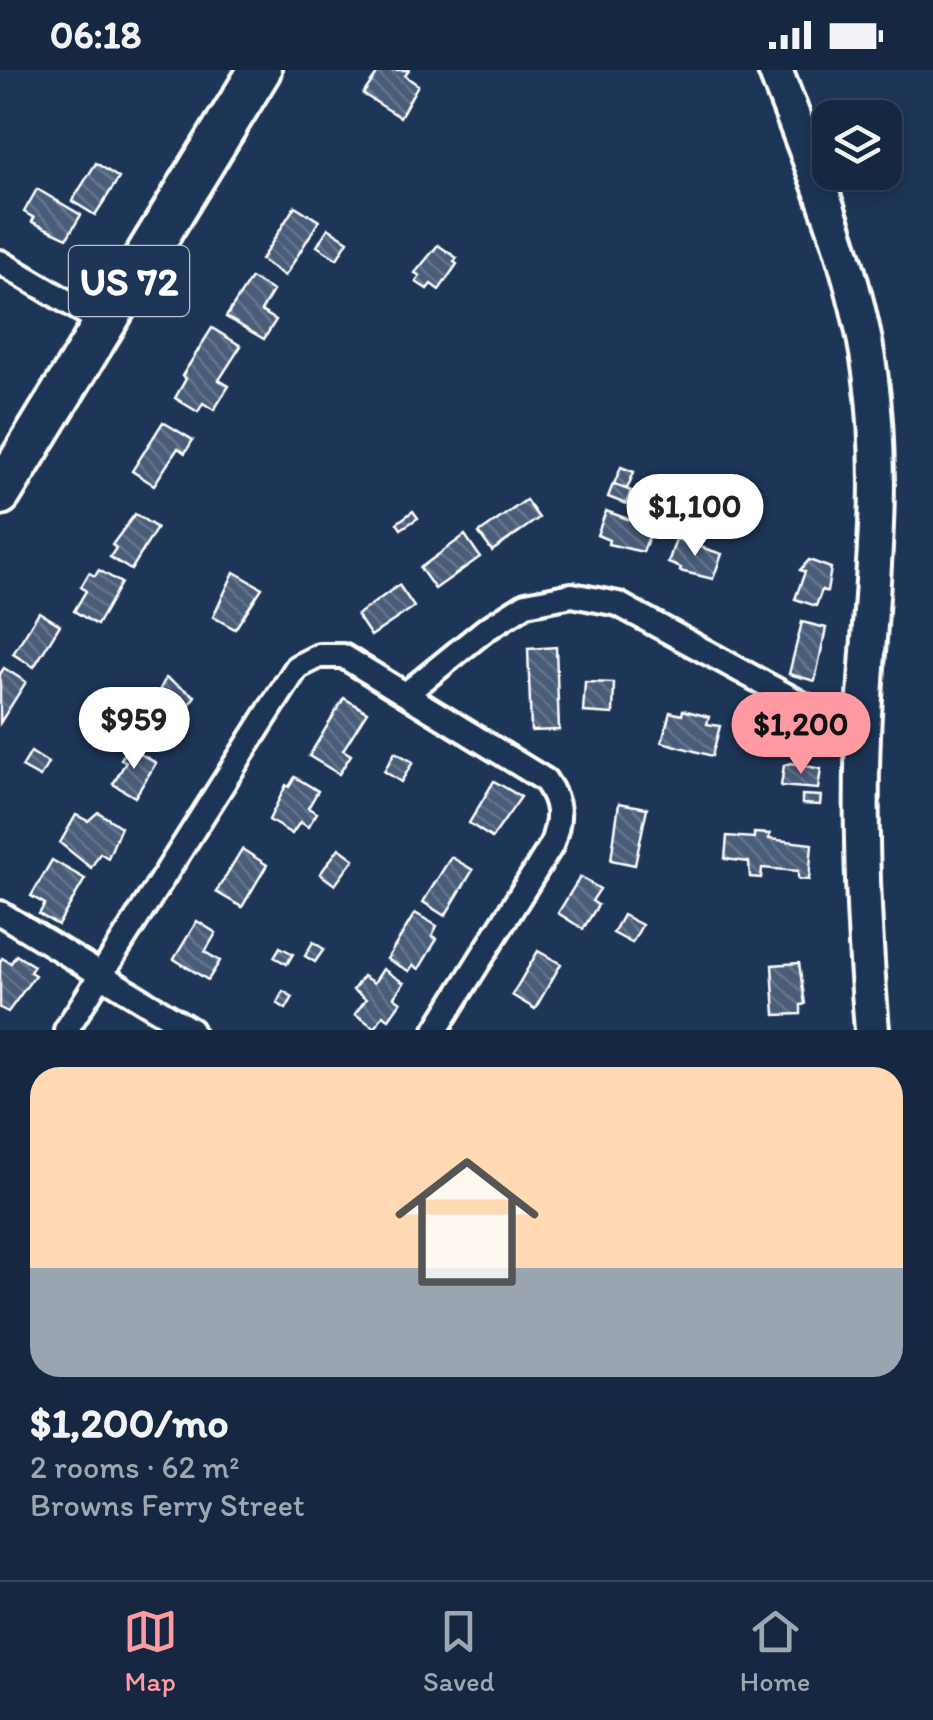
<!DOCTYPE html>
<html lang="en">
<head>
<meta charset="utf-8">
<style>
  :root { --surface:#162841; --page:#1f3048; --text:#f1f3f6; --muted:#9ea6b1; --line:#35445a; --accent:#ff9aa2 }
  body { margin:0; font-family:Itim,sans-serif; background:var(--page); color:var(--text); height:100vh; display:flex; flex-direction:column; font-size:38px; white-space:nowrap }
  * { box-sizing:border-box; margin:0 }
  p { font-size:32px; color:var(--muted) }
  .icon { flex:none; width:55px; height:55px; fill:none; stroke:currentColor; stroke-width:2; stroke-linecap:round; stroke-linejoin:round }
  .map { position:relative; height:960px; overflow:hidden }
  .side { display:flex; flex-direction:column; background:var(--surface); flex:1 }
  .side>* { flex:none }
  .controls { position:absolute; left:812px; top:30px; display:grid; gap:20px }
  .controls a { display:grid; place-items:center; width:90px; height:90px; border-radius:20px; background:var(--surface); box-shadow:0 5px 15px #0003,0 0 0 2px var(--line); font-size:50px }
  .price { position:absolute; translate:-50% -85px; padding:0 22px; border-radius:35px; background:#fff; color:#222; font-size:32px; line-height:65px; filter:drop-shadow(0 2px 5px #0008) }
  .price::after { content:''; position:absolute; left:50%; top:60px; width:30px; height:22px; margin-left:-15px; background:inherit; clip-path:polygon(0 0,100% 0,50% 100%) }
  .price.current { background:var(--accent); color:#111 }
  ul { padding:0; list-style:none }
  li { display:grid; align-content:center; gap:20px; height:530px; padding:0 30px }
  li+li { border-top:2px solid var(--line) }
  li span { display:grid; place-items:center; height:310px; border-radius:30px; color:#555 }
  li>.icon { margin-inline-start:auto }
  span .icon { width:180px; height:180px; fill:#fffc; stroke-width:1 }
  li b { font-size:42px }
  .status { display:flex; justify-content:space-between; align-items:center; height:70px; padding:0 50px; background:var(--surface); direction:ltr }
  .status svg { height:28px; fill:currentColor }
  .dock { display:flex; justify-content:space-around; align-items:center; height:140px; border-top:2px solid var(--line); background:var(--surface); font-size:28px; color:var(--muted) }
  .dock a { display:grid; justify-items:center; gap:5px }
  .dock .current { color:var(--accent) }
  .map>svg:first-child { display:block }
</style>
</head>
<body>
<div class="status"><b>06:18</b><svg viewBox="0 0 49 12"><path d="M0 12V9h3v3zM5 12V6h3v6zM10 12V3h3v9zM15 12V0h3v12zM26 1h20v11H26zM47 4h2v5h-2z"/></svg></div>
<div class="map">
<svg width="933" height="960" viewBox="0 0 933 960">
  <defs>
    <pattern id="building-back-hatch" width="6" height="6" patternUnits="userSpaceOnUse" patternTransform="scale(2.5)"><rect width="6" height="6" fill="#4a5d79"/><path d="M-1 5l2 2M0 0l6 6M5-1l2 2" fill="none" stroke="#65758d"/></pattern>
  </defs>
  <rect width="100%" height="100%" fill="#1d3557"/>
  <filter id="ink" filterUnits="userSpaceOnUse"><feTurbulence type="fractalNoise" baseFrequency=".01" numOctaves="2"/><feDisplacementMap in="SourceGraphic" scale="20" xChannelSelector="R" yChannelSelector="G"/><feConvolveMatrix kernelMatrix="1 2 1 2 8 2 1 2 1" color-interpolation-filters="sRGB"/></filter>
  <g filter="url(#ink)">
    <g fill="url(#building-back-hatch)" stroke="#fff" stroke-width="2.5">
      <polygon points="372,0 409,0 405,6 418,15 400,47 363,24 377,4"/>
      <polygon points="96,93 119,108 95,145 72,131"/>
      <polygon points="37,119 81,145 67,168 32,152 34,148 24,142"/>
      <polygon points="295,136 319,151 285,206 261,190"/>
      <polygon points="328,158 348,171 337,189 317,176"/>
      <polygon points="438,175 457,188 454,192 457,194 439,220 431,214 427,219 416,212 420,206 415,203"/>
      <polygon points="251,208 273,221 261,241 276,250 264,269 226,247"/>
      <polygon points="212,258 241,276 219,310 229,316 214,340 203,333 198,342 175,328 186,309 182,306"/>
      <polygon points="163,352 193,370 185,383 178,378 154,415 132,401"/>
      <polygon points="621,397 634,402 627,419 614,414"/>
      <polygon points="613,414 631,421 626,434 608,427"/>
      <polygon points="526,430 539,448 492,481 479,463"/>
      <polygon points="413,441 418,448 401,459 397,453"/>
      <polygon points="606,441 652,458 643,482 608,474 609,470 597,465"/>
      <polygon points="135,444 157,458 131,500 110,487 116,478 112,475"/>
      <polygon points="465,465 480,487 435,519 420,498"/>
      <polygon points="676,469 722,484 713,509 680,501 681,498 668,493"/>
      <polygon points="809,490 831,498 827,522 822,520 816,536 795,529 805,502 800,500"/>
      <polygon points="99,500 121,513 97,555 74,541 86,521 81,517 89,503 95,506"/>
      <polygon points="234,502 262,518 235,559 213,547"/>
      <polygon points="399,515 414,537 371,566 357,545"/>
      <polygon points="39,542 60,555 34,597 13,584"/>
      <polygon points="802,552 826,558 815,611 789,604"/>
      <polygon points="556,577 559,660 531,661 528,579"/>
      <polygon points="4,598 26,612 0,653 0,604"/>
      <polygon points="166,608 195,626 162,680 140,666 167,623 160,619"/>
      <polygon points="585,612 614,613 613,644 583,642"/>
      <polygon points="344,628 367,642 343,680 351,685 339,704 309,686"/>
      <polygon points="683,640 709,647 707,654 720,656 712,686 662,672 670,642 682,645"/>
      <polygon points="128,677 156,693 135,727 113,714 126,692 121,689"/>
      <polygon points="31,682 48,693 40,707 22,697"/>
      <polygon points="395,682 413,692 401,712 384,701"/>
      <polygon points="791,693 821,699 818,719 781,716 784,695"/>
      <polygon points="295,707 318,721 308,738 317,743 308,757 300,752 292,764 269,750 286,715 289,717"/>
      <polygon points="494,711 521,727 492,768 469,753"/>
      <polygon points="802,725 821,726 820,735 802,734"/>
      <polygon points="619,733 647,738 635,795 611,790"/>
      <polygon points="98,742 121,757 108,788 100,783 91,798 60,773 76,745 88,751"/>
      <polygon points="754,763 770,764 769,769 812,774 809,810 798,809 798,801 762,798 761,808 750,807 749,792 725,789 727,766 754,768"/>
      <polygon points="339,778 354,789 335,815 320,804"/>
      <polygon points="242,779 267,795 242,837 216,822"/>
      <polygon points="451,787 473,800 445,846 423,832"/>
      <polygon points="52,790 85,809 58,855 39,844 45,834 31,826"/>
      <polygon points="580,807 600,819 592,831 598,835 583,859 558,843"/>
      <polygon points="415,843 437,856 432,866 437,869 419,899 413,895 409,901 387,889"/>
      <polygon points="623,845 642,855 632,873 613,863"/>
      <polygon points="197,851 216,863 205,882 220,891 208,910 174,889"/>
      <polygon points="313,872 324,879 315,892 305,886"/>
      <polygon points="280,877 293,884 287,894 274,887"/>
      <polygon points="538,881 561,894 535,939 512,925"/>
      <polygon points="16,885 34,896 30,902 35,905 8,942 0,938 0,892 2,888 11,893"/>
      <polygon points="799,893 805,934 801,935 801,944 775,945 772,895"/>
      <polygon points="383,899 404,913 394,927 401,932 389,949 383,945 375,958 355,944 366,929 353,920 363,906 374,913"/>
      <polygon points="283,921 293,927 286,939 277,933"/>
    </g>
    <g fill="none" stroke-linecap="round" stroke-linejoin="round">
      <defs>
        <g id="street">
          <polyline points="0,192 103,253"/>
          <polyline points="407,623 485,560 526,534 572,525 618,534 863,667"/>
          <polyline points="0,843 191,960"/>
          <path d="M66 960 297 597 319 586H343L545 710C562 734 561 749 551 776L436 960"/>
        </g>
        <path id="secondary" d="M775 0C813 99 855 196 870 302 887 423 868 544 863 665 859 763 864 863 872 960"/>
        <polyline id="highway" points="0,424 260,0"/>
      </defs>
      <use href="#street" stroke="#fff" stroke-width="30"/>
      <use href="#secondary" stroke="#fff" stroke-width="40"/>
      <use href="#highway" stroke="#fff" stroke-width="48"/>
      <use href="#street" stroke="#1d3557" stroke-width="22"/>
      <use href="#secondary" stroke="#1d3557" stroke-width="32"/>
      <use href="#highway" stroke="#1d3557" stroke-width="40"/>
    </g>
  </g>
  <g text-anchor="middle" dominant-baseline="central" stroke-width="10" stroke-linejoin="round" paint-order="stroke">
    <rect fill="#1d3557" stroke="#bbc2cd" stroke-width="2.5" x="69" y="176" width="120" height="70" rx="8"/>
    <g font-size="40" font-weight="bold" fill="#fff">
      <text x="129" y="211">US 72</text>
    </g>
  </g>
</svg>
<div class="controls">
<a><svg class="icon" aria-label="layers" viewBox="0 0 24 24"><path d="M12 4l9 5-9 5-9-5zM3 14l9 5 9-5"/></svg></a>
</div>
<b class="price" style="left:695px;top:489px">$1,100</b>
<b class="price" style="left:134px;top:702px">$959</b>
<b class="price current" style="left:801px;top:707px">$1,200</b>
</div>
<section class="side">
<ul>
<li><span style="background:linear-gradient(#ffd9b3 65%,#9aa5b1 0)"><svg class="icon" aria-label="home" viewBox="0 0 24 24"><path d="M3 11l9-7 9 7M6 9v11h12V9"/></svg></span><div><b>$1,200/mo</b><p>2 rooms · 62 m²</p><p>Browns Ferry Street</p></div></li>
</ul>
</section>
<nav class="dock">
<a class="current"><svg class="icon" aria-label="map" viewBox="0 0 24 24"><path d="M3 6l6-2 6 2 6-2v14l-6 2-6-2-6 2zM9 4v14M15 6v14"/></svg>Map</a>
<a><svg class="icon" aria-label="saved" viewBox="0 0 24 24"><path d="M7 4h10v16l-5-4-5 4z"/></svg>Saved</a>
<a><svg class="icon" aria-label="home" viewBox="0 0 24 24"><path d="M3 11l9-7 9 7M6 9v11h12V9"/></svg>Home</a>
</nav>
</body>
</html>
